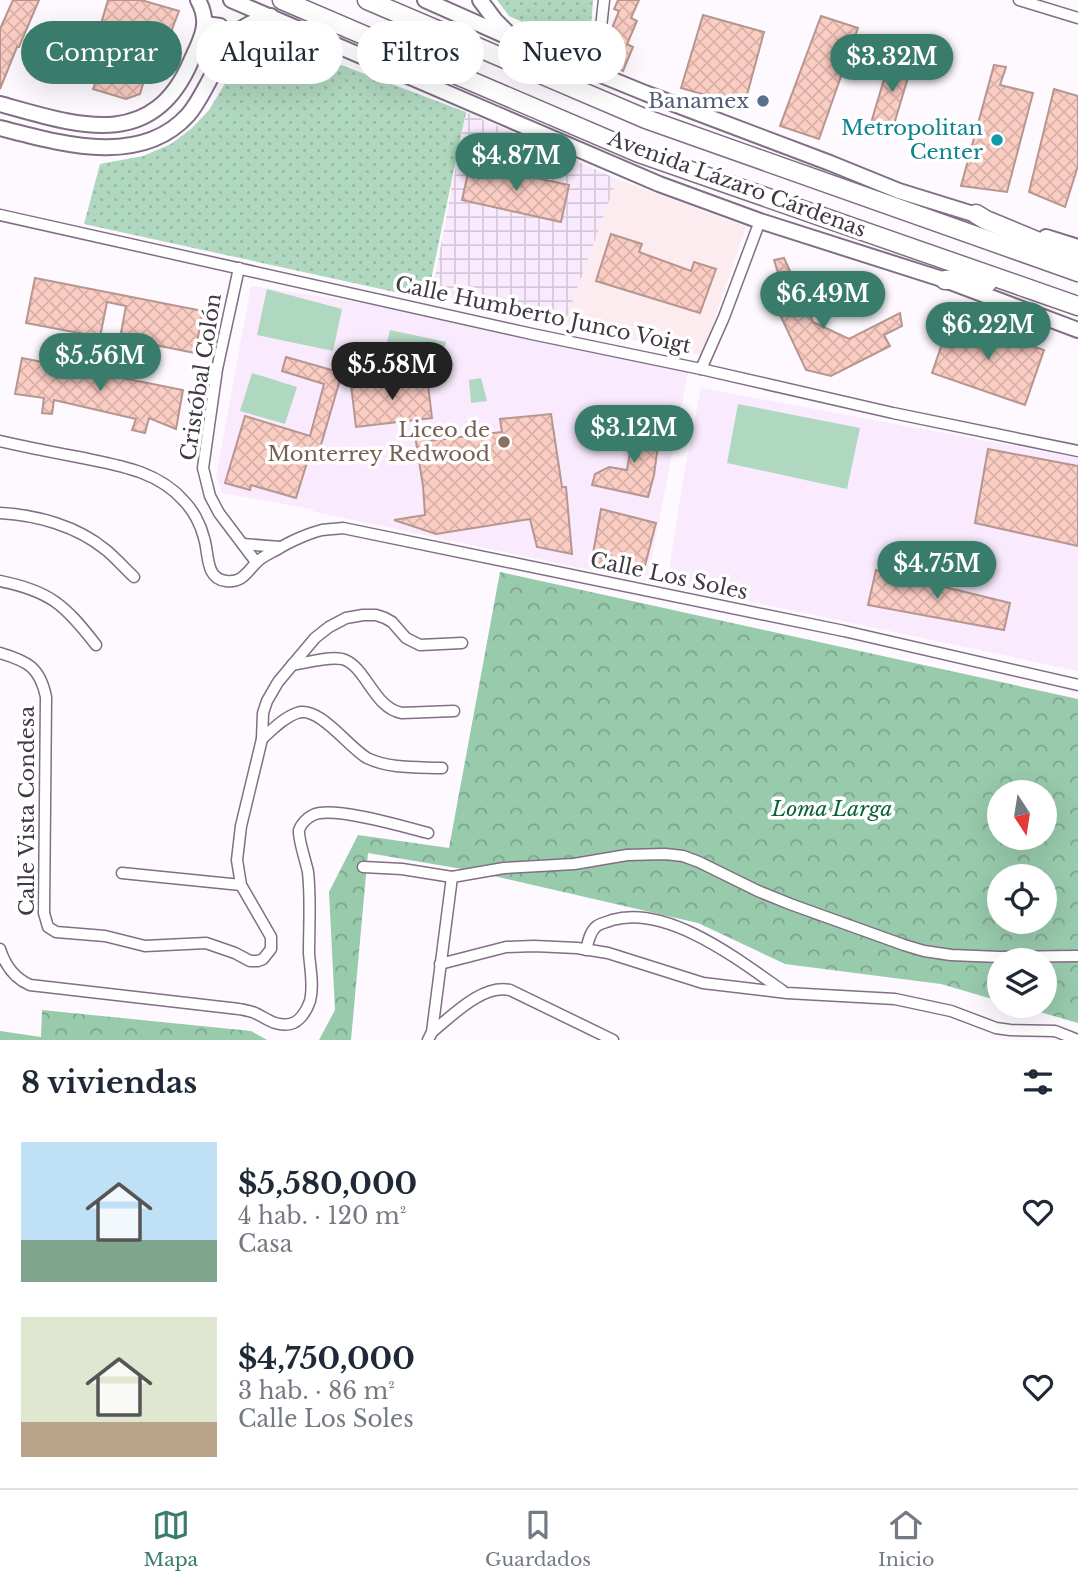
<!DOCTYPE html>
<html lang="es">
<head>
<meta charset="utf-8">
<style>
  :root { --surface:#fff; --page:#f2f2f3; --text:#1f2937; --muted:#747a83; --line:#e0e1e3; --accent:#3a7c6c }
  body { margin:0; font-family:"Libre Baskerville",serif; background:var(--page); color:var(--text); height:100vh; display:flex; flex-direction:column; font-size:26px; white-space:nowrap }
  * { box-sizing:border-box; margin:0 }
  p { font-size:23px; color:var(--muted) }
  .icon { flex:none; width:38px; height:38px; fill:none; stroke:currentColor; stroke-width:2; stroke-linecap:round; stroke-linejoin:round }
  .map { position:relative; height:1040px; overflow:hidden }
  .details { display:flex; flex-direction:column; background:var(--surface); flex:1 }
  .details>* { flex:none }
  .banner { position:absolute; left:21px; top:21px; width:700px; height:63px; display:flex; gap:14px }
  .needle { width:46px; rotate:168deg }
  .controls { position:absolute; left:987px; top:780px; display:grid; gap:14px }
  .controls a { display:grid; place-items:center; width:70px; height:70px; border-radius:50%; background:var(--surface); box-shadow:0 7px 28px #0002; font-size:35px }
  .price { position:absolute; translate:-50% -60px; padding:0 16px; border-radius:24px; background:var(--accent); color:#fff; font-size:23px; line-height:46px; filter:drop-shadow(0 2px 4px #0008) }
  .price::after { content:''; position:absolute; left:50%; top:42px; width:21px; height:16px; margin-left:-10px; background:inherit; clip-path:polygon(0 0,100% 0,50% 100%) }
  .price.on { background:#222; color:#fff }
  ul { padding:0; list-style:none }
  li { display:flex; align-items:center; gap:21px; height:175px; padding:0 21px }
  li span { display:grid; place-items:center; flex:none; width:196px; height:140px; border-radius:0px; color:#555 }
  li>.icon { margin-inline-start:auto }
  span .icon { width:84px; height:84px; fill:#fffc; stroke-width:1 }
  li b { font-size:30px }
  h2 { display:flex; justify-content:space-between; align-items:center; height:84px; padding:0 21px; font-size:30px }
  .chip { padding:0 24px; border-radius:32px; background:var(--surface); box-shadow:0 7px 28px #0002; font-size:24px; line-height:63px }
  .chip.on { background:var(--accent); color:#fff }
  .tabs { display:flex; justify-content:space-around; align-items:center; height:98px; border-top:2px solid var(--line); background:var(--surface); font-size:19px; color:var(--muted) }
  .tabs a { display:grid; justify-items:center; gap:4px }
  .tabs .on { color:var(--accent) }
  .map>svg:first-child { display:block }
</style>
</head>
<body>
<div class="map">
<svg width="1078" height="1040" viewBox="0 0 1078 1040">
  <defs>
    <pattern id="industrial-grid" width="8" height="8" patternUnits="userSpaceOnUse" patternTransform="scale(1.75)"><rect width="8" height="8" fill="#f9eafd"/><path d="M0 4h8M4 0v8" fill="none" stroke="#d6c9da"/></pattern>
    <pattern id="grass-dots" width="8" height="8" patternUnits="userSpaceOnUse" patternTransform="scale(1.75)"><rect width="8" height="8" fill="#b0d7bf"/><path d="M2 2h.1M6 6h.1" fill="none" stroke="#98b9a5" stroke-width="1.8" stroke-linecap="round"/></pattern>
    <pattern id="forest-crowns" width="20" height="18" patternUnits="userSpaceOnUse" patternTransform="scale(1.75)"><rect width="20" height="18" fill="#98caac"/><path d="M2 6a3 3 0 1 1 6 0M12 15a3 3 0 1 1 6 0" fill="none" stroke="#7da58e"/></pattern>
    <pattern id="building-cross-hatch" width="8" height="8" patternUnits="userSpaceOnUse" patternTransform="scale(1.75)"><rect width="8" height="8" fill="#fbcdc3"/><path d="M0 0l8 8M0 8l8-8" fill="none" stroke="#d8b1a9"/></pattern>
  </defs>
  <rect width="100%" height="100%" fill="#fdf9fe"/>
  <polygon fill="#fcecef" points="617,179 746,227 702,355 564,325"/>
  <polygon fill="url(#industrial-grid)" points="466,112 617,179 564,325 432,293"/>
  <g fill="#f9eafd">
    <polygon points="251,286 370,304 688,372 647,582 315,512 311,509 223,493 216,477"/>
    <polygon points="701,388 1078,458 1078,671 667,584 683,480"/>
  </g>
  <g fill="url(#grass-dots)">
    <polygon points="497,0 593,0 589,52 509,16"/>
    <polygon points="264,36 466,112 427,299 84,224 100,164 143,156 171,144 192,128 209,110 223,87 240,49 253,40"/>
  </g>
  <g fill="url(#forest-crowns)" fill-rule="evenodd">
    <path d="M500 572 1078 699V1023L1019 1006H1045V961H999V1001L941 984 785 964 698 923 468 870 368 853 351 1040H319L335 1010 329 892 358 835 449 848ZM999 793H1045V838H999ZM999 877H1045V922H999Z"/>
    <polygon points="42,1010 251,1031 267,1040 0,1040 0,1031 41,1037"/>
  </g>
  <g fill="#b0d7bf">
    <polygon points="267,289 342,309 333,351 257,335"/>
    <polygon points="390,330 446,342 440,370 383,358"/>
    <polygon points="252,373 297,387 285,424 240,411"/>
    <polygon points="481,378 487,401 471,403 469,380"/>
    <polygon points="738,404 860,428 847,489 727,463"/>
  </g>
  <g fill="url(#building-cross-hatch)" stroke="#b6968f" stroke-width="2">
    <polygon points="13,0 39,0 19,47 17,47 0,89 0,29"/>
    <polygon points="108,0 141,0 179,11 154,76 146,74 140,94 126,99 93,89 105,58 92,54"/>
    <polygon points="618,0 639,0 631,18 637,21 627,44 633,47 623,71 605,63 614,40 608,38 619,11 614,9"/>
    <polygon points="703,15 764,32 744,106 681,88"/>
    <polygon points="821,16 858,28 819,139 780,126"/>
    <polygon points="891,56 912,64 892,131 871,123"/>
    <polygon points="994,65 1006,67 1000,85 1033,93 1007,192 961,186"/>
    <polygon points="1054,89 1078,96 1078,166 1065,207 1029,192"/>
    <polygon points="470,164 569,185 561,222 462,200"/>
    <polygon points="611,234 642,244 639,252 691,271 694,262 716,269 700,313 596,281"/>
    <polygon points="784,258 813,322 849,339 900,313 902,326 884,335 890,346 831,376 806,370 766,285 780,279 774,260"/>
    <polygon points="35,278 203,311 195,353 120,338 126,306 107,302 100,337 26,323"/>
    <polygon points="951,318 1044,350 1025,405 932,373"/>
    <polygon points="286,357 342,373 318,455 310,453 296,498 251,485 250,490 225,483 245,416 310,436 324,384 282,371"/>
    <polygon points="22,358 183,390 176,429 149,418 145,433 132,430 136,419 54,400 52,414 42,413 44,398 15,394"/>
    <polygon points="427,376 432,418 356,427 351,385"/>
    <polygon points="551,414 562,487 566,487 572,554 537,547 530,519 436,534 394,520 425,515 423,486 415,435 427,433 429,441 502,432 500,419"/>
    <polygon points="649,423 660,430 654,475 648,497 592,485 595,474 609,467 627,470 634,428"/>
    <polygon points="988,449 1078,466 1078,546 975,523"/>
    <polygon points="601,509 656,523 642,577 591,565"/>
    <polygon points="876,570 1010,603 1004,630 868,605"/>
  </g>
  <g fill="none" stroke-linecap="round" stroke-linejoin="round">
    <defs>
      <g id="street">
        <polyline points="1019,0 1078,18"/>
        <polyline points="596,73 604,0"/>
        <polyline points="0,215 532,334 701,369 893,413 1078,451"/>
        <polyline points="239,268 217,369 203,468 210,496 219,513 256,562"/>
        <polyline points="701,369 724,317 760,221"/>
        <path d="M0 441C26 447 52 452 78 457 116 465 157 470 184 501 193 510 201 525 204 538 209 553 205 579 226 581 242 583 246 573 256 563 261 557 271 553 278 549 289 542 309 533 322 530 329 529 336 529 343 528L844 631 1078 685"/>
        <path d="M0 513C37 515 77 526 106 550 116 558 124 568 134 577"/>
        <polyline points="243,544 280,547"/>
        <path d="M0 581C50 591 65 605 96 645"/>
        <path d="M0 653C27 661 40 667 46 697L44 913 48 927 56 932 105 936 145 946 206 943 235 953 250 961H258L263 959 271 949V937L241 885 237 860 241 826 262 739 263 713 267 701 278 682 315 638 329 627 346 618 363 615H376L385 618 392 622 406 638 420 645 462 643"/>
        <path d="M292 665C307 663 327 656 342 659 366 665 373 708 402 713L454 711"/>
        <path d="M262 739C272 730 283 718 297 713 319 705 348 747 367 758 390 769 417 767 442 768"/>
        <polyline points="363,867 402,869 452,877 504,868 574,864 627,855 665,854 683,856 699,862 758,891 790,904 904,945 924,951 951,955 999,957 1078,956"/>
        <polyline points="122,873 241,885"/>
        <path d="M0 949C5 965 14 978 30 985L239 1009C244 1010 250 1011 255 1013 266 1018 276 1027 290 1024 300 1022 307 1010 310 1001 314 985 310 968 309 953 309 926 311 899 308 872 306 862 298 839 299 830 301 824 307 818 313 815 332 805 405 827 428 833"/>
        <path d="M586 950C588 942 590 931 597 926 601 923 608 922 612 920 668 904 740 961 783 991"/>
        <polyline points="440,964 506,947 534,946 577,948 608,953 703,983 787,993 895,999 951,1011 996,1028 1010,1030 1055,1031 1078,1040"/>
        <path d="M432 1032C452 1016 482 984 510 990L613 1040"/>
        <polyline points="428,1040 432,1032 452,877"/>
      </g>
      <g id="secondary">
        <polyline points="231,0 659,184 760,221 945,280 1078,330"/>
        <polyline points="425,0 515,40 645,93 830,163 899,191 983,217"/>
        <polyline points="480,0 495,20 509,34"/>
        <polyline points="205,24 220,26 233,38"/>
        <path d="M0 104C76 125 152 153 191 61 201 39 211 23 198 0"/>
        <path d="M0 128C59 143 140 168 188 115 196 106 202 94 208 83 219 64 226 37 246 26 253 21 262 19 271 16"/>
        <polyline points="1046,237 1078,247"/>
      </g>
      <g id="highway">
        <polyline points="282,0 639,153 1078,306"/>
        <polyline points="367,0 646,119 1078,272"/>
        <polyline points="976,214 986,220 1078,258"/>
        <polyline points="945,280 958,279 987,283"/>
      </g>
    </defs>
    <use href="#street" stroke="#806f85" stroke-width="13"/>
    <use href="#secondary" stroke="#806f85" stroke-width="18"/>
    <use href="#highway" stroke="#806f85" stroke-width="21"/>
    <use href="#street" stroke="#fff" stroke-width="10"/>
    <use href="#secondary" stroke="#fff" stroke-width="14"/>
    <use href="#highway" stroke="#fff" stroke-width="18"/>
  </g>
  <circle fill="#5c6f8a" stroke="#fff" stroke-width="2.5" cx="763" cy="101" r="7"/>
  <circle fill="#0f9aa8" stroke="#fff" stroke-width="2.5" cx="997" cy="140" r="7"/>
  <circle fill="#8d6e63" stroke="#fff" stroke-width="2.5" cx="504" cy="442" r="7"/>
  <g text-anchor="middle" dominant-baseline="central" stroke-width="7" stroke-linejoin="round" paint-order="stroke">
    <g font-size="21" fill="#4e5e75" stroke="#fff" text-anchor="end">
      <text x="749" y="101">Banamex</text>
    </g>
    <g font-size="21" fill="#0d838f" stroke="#fff" text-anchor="end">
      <text x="983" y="128">Metropolitan<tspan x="983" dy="24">Center</tspan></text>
    </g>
    <g font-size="21" fill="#403842" stroke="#fff">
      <text transform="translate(737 184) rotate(20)">Avenida Lázaro Cárdenas</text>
      <text transform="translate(543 315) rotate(12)">Calle Humberto Junco Voigt</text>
      <text transform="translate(201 377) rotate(-81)">Cristóbal Colón</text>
      <text transform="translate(669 576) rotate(12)">Calle Los Soles</text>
      <text transform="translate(27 811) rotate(-90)">Calle Vista Condesa</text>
    </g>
    <g font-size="21" fill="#785e54" stroke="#fff" text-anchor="end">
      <text x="490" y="430">Liceo de<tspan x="490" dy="24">Monterrey Redwood</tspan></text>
    </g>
    <g font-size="21" font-style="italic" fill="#0b613c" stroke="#fff">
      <text x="832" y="809">Loma Larga</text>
    </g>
  </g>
</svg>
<div class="controls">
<a><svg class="needle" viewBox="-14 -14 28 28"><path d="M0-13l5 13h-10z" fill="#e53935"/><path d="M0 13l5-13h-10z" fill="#747a83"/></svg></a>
<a><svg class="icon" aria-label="locate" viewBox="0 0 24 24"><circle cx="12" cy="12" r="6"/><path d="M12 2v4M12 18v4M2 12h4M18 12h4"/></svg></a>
<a><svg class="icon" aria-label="layers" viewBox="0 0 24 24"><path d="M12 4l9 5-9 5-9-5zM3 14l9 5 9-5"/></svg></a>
</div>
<b class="price" style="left:892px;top:94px">$3.32M</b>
<b class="price" style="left:516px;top:193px">$4.87M</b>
<b class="price" style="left:823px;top:331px">$6.49M</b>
<b class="price" style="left:988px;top:362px">$6.22M</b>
<b class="price" style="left:100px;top:393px">$5.56M</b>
<b class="price on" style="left:392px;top:402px">$5.58M</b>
<b class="price" style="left:634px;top:465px">$3.12M</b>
<b class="price" style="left:937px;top:601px">$4.75M</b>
<div class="banner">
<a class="chip on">Comprar</a>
<a class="chip">Alquilar</a>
<a class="chip">Filtros</a>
<a class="chip">Nuevo</a>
</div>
</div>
<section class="details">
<h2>8 viviendas<svg class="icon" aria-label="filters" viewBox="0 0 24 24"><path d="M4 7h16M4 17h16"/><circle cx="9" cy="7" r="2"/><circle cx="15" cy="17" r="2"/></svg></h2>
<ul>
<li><span style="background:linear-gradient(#bfe0f5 70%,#7fa58c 0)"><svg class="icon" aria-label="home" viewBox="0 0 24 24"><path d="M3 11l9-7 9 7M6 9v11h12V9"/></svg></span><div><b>$5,580,000</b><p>4 hab. · 120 m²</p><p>Casa</p></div><svg class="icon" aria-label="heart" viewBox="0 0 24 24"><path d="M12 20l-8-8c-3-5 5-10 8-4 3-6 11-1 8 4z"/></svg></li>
<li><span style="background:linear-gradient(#dfe7d0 75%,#b9a48a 0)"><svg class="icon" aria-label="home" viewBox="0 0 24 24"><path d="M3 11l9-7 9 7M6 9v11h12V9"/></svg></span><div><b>$4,750,000</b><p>3 hab. · 86 m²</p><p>Calle Los Soles</p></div><svg class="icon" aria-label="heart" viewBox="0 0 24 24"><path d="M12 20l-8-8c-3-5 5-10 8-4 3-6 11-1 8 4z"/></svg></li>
</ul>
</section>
<nav class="tabs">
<a class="on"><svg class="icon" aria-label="map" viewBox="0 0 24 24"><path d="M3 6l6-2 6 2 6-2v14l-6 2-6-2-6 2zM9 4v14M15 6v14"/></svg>Mapa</a>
<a><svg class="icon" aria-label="saved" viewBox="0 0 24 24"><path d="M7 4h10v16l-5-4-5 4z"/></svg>Guardados</a>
<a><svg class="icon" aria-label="home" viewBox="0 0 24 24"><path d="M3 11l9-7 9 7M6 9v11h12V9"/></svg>Inicio</a>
</nav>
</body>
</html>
